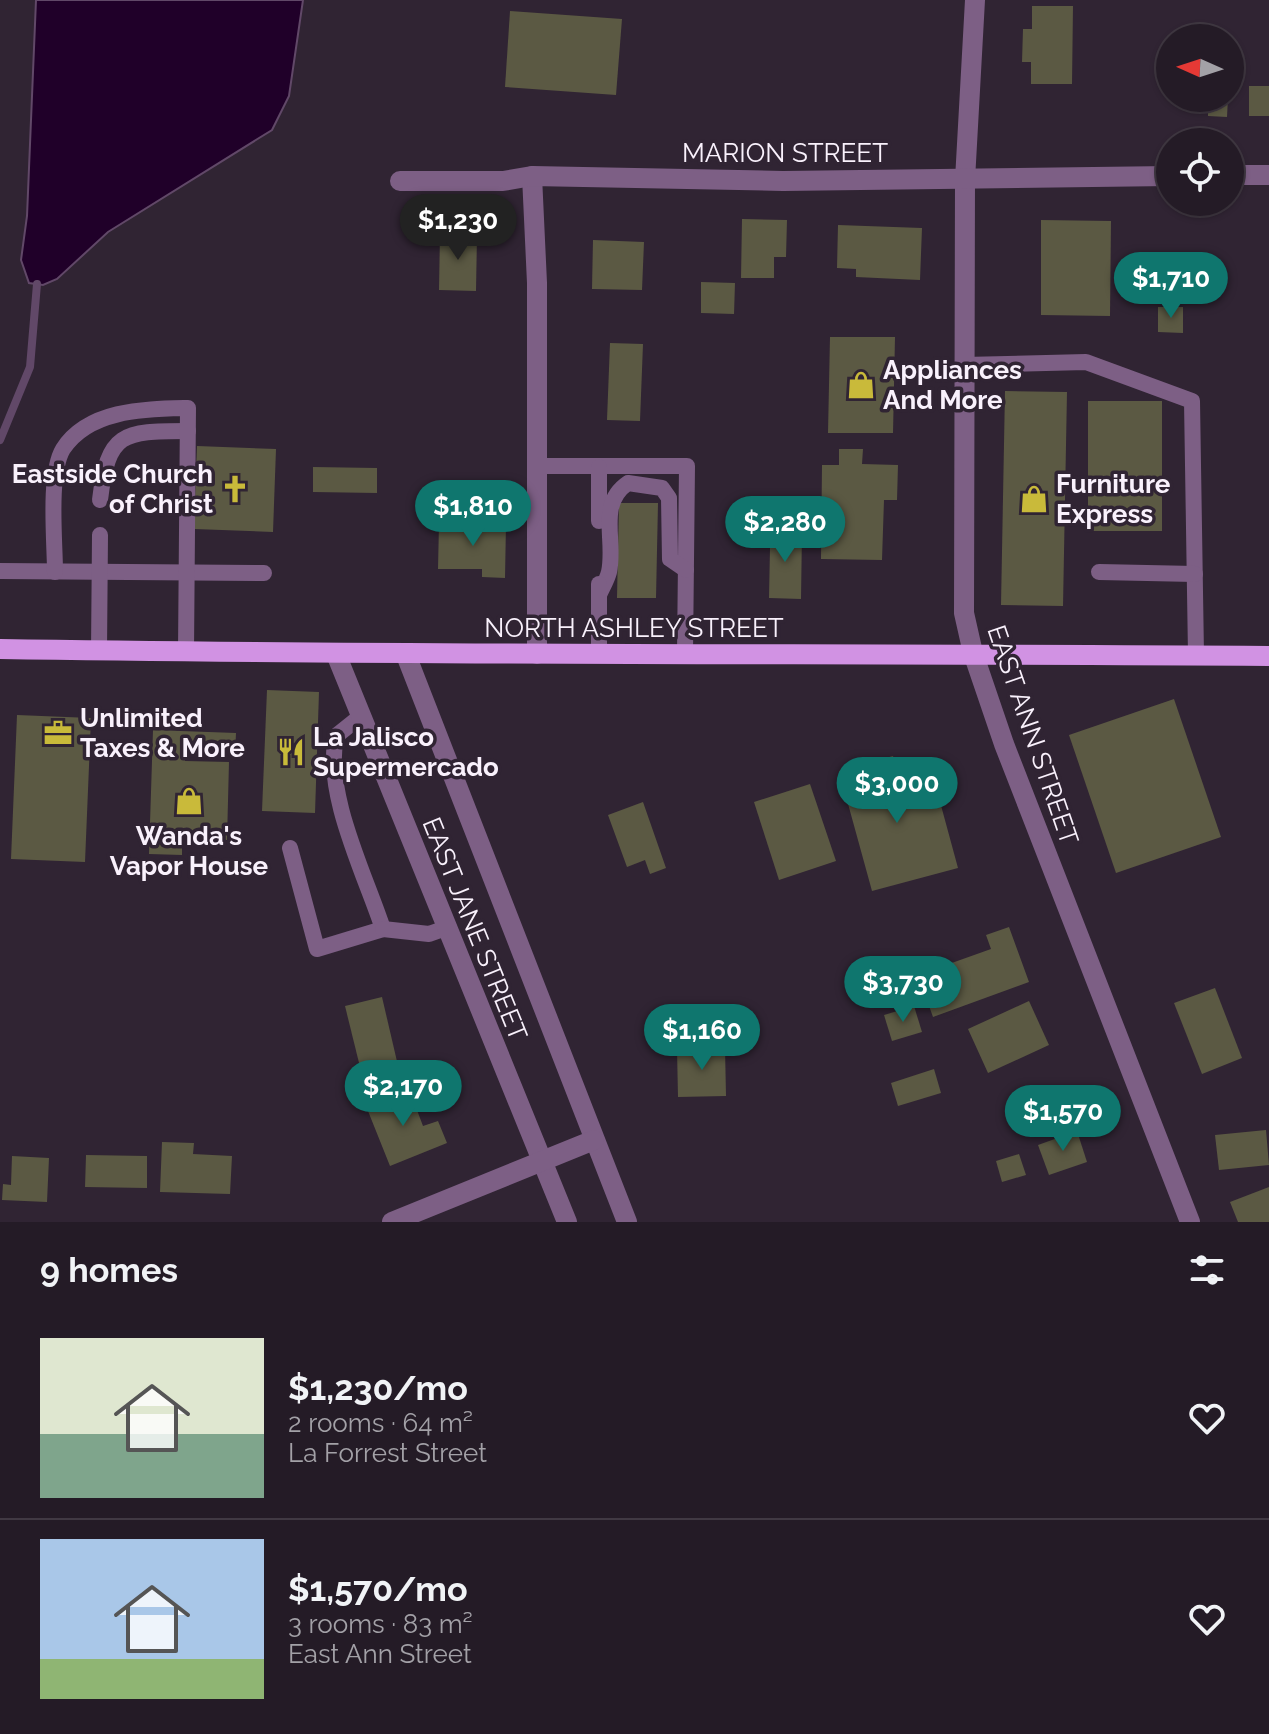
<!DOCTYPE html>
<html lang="en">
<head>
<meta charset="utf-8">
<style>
  :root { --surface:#241b26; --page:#302832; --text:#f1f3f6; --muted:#a3a1a7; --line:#413943; --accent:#0f766e }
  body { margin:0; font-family:Raleway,sans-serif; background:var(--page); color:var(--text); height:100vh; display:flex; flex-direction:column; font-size:30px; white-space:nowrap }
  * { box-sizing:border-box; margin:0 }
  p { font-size:26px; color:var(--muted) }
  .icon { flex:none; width:44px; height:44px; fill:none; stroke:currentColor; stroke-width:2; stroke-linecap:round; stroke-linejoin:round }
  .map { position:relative; height:1222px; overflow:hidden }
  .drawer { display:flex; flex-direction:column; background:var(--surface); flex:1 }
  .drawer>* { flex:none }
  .needle { width:52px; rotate:273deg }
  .fabs { position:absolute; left:1156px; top:24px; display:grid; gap:16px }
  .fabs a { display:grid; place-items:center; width:88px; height:88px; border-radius:50%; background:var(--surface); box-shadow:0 2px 6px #0004,0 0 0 2px var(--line); font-size:40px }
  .price { position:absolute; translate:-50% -68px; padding:0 18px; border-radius:28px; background:var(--accent); color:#fff; font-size:26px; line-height:52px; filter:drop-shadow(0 2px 4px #0008) }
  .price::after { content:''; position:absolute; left:50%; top:48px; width:24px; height:18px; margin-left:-12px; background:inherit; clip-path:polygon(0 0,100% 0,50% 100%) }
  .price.on { background:#222; color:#fff }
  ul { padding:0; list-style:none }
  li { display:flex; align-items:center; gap:24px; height:200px; padding:0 40px }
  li+li { border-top:2px solid var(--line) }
  li span { display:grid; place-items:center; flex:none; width:224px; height:160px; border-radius:0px; color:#555 }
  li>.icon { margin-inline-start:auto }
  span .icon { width:96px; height:96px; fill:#fffc; stroke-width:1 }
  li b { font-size:34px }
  h2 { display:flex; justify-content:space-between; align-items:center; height:96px; padding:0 40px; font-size:34px }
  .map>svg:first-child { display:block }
</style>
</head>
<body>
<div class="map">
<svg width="1269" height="1222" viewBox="0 0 1269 1222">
  <rect width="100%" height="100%" fill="#302433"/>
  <polygon fill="#200029" stroke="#614868" stroke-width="2" points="36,0 303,0 289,96 272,130 108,232 57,279 43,285 29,283 21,260 27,216"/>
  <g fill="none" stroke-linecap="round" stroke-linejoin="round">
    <polyline stroke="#614868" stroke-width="8" points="0,440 30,367 37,284"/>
  </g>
  <g fill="#5b5943">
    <polygon points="1032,6 1073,6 1072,84 1031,84 1031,62 1022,62 1023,29 1032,29"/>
    <polygon points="510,11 622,19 616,95 505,87"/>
    <rect x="1249" y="86" width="20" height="30"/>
    <polygon points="1182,98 1228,98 1227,117 1208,116 1208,107 1181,107"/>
    <polygon points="742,219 787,220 786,257 774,257 774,278 741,278"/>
    <polygon points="1041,220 1111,221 1110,316 1041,315"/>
    <polygon points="838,225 922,228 920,280 856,277 856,269 837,268"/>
    <polygon points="440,234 477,235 476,291 439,290"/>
    <polygon points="593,240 644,242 642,290 592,289"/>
    <polygon points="701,282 735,283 734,314 701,313"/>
    <polygon points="1158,307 1183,307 1183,333 1158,332"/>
    <polygon points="830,337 895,337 893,433 828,433"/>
    <polygon points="610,343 643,344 640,421 607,420"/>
    <polygon points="1005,391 1067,392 1063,606 1001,605"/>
    <rect x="1088" y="401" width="74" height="130"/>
    <polygon points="197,446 276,449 273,532 194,529"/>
    <polygon points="839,449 863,449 862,464 898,465 897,500 884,500 882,560 821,559 822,465 839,465"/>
    <polygon points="313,467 377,468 377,493 313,492"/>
    <polygon points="619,503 658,503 656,598 617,598"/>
    <polygon points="439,523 506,524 505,578 482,577 482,569 438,569"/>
    <polygon points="766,531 802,532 801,599 769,598 770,548 766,548"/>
    <polygon points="267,690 319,692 315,813 262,811"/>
    <polygon points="1174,699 1221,837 1116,873 1069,735"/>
    <polygon points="17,715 91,718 85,862 11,859"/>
    <polygon points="153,730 236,733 235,755 185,754 185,761 229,762 227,840 182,839 182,855 149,854"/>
    <polygon points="893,756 900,785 933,776 958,868 872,891 839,771"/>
    <polygon points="810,784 836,861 779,880 754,802"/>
    <polygon points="643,802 666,868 650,874 645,860 627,867 608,815"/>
    <polygon points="1009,927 1029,982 933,1017 918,975 991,949 986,935"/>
    <polygon points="1215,988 1242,1058 1202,1074 1174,1003"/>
    <polygon points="382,997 399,1070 363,1079 345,1006"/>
    <polygon points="1029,1001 1049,1045 988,1073 968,1029"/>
    <polygon points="914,1006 922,1032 892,1041 884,1015"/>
    <polygon points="725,1048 726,1096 678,1097 677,1049"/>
    <polygon points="934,1069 941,1093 898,1106 891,1083"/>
    <polygon points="409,1089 423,1126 438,1121 447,1143 390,1166 366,1106"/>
    <polygon points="1266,1130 1269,1165 1219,1170 1215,1135"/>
    <polygon points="1077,1131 1087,1162 1049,1175 1038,1145"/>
    <polygon points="162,1142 194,1143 193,1154 232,1156 230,1194 160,1192"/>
    <polygon points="1019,1154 1026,1175 1002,1182 996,1161"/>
    <polygon points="86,1155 147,1156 147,1188 85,1187"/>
    <polygon points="12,1156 49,1158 47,1202 2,1200 3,1184 11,1185"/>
    <polygon points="1269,1187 1269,1222 1238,1222 1230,1202"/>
  </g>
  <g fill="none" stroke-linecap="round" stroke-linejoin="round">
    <g stroke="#7d5f85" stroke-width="16">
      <polyline points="964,365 1086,362 1192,401 1196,655"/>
      <polyline points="535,466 687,466 685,654"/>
      <path d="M100 500C108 432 122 431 188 431"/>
      <polyline points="599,521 599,467"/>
      <polyline points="0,571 264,573"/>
      <path d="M55 572C55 542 48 474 63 449 89 409 146 409 188 408L186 652"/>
      <polyline points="1099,572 1195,574"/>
      <path d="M599 595C602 588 607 580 609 572 616 540 597 504 628 483L662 488 669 498 670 559 686 570"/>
      <polyline points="99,651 100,535"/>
      <polyline points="599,653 599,584"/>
      <path d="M290 848 317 949 383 929C365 874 324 794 336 736L361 716"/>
      <polyline points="383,929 429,934 446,928"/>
    </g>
    <g stroke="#7d5f85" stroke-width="20">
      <polyline points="975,0 965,180 964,613 973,653 1004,744 1190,1222"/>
      <polyline points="1230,175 1269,175"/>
      <polyline points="532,176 537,283 537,654"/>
      <polyline points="400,181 503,181 532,176 783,181 1170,176"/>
      <polyline points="336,654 567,1222"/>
      <polyline points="406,655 627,1222"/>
      <polyline points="392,1222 594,1140"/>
    </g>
    <path stroke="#d192e3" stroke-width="20" d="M0 649C423 656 846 653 1269 656"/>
  </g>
  <defs>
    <symbol id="shop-bare" viewBox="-9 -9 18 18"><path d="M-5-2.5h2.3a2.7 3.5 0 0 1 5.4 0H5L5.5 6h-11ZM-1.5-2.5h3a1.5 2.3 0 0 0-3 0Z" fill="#c9ba3a" stroke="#302433" stroke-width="2.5" paint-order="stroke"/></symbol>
    <symbol id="church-bare" viewBox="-9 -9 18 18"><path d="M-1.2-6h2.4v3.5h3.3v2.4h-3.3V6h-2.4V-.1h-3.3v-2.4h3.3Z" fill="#c9ba3a" stroke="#302433" stroke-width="2.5" paint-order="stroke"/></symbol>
    <symbol id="office-bare" viewBox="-9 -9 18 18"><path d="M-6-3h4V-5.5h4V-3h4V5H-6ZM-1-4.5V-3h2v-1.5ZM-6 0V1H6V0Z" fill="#c9ba3a" stroke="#302433" stroke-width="2.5" paint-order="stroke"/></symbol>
    <symbol id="restaurant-bare" viewBox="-9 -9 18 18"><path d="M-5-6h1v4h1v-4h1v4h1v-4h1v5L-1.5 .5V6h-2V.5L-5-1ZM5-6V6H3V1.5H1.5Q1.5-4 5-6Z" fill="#c9ba3a" stroke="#302433" stroke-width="2.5" paint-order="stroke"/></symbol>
  </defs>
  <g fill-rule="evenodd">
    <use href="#shop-bare" x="841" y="365" width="40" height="40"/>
    <use href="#church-bare" x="215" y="469" width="40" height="40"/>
    <use href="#shop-bare" x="1014" y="479" width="40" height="40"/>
    <use href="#office-bare" x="38" y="713" width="40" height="40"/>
    <use href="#restaurant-bare" x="271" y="732" width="40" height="40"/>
    <use href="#shop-bare" x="169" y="781" width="40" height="40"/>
  </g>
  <g text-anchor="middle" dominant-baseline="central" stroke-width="7" stroke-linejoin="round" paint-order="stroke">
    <g font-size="26" fill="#f9f1fc" stroke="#302433">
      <text x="785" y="153">MARION STREET</text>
      <text x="634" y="628">NORTH ASHLEY STREET</text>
      <text transform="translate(1033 735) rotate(71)">EAST ANN STREET</text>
      <text transform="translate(475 929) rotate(68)">EAST JANE STREET</text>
    </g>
    <g font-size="26" font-weight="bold" fill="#f9f1fc" stroke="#302433" text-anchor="start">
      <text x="883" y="370">Appliances<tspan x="883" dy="30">And More</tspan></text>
      <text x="213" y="474" text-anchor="end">Eastside Church<tspan x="213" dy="30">of Christ</tspan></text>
      <text x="1056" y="484">Furniture<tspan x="1056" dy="30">Express</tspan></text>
      <text x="80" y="718">Unlimited<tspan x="80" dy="30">Taxes &amp; More</tspan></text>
      <text x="313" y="737">La Jalisco<tspan x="313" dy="30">Supermercado</tspan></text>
      <text x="189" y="836" text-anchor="middle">Wanda's<tspan x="189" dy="30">Vapor House</tspan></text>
    </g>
  </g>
</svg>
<div class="fabs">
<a><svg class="needle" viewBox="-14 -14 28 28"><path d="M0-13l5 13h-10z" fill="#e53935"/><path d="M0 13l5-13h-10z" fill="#a3a1a7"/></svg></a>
<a><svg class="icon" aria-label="locate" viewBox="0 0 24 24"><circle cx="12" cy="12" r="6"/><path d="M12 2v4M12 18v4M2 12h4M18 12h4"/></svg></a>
</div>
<b class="price on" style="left:458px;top:262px">$1,230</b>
<b class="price" style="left:1171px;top:320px">$1,710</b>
<b class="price" style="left:473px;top:548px">$1,810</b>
<b class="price" style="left:785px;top:564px">$2,280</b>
<b class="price" style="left:897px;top:825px">$3,000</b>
<b class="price" style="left:903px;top:1024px">$3,730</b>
<b class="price" style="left:702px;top:1072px">$1,160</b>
<b class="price" style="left:403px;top:1128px">$2,170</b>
<b class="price" style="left:1063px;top:1153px">$1,570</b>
</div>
<section class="drawer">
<h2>9 homes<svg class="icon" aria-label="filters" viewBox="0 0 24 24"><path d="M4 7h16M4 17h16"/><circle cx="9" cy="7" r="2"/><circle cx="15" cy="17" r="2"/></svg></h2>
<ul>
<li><span style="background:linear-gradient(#dfe7d0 60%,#7fa58c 0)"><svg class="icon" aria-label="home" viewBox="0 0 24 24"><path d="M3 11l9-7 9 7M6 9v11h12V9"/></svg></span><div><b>$1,230/mo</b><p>2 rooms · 64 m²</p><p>La Forrest Street</p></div><svg class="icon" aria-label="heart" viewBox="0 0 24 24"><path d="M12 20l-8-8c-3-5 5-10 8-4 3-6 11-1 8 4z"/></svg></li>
<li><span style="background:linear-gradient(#a9c7e8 75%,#8fb573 0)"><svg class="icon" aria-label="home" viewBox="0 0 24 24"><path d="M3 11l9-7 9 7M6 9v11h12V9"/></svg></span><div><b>$1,570/mo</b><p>3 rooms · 83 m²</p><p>East Ann Street</p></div><svg class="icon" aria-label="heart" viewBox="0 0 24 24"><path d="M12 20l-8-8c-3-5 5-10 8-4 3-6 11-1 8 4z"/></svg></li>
</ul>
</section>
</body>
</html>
